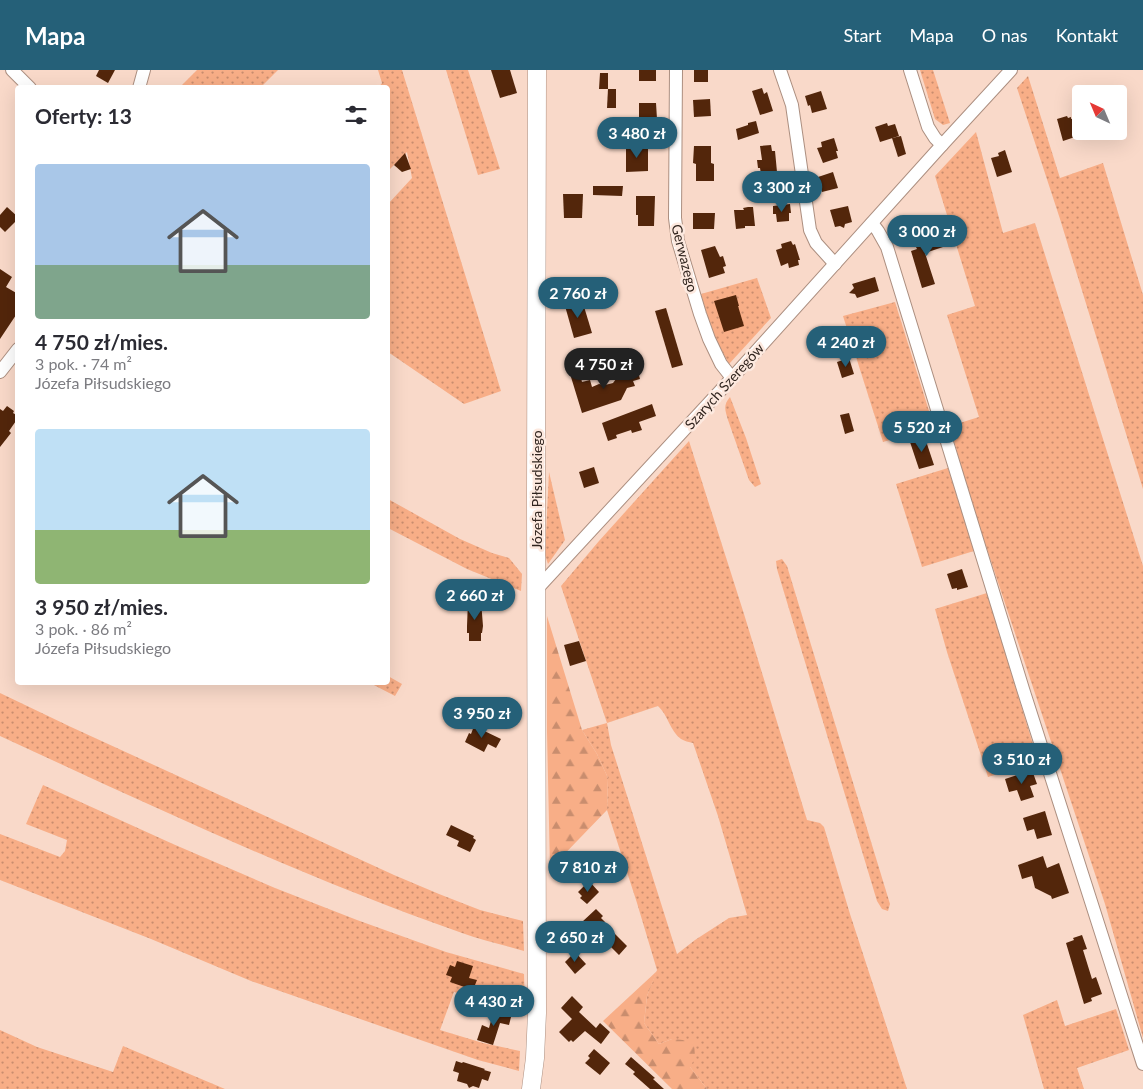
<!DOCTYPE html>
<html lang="pl">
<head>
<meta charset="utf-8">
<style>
  :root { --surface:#fff; --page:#f7f7f7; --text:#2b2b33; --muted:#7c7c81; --accent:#256078 }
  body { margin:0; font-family:Lato,sans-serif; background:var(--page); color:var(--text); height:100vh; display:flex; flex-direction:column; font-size:19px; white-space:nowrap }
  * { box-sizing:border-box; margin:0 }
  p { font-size:16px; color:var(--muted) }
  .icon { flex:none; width:28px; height:28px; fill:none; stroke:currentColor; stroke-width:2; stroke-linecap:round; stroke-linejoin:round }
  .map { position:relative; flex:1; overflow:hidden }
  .panel { position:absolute; left:15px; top:15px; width:375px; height:600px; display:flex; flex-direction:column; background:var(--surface); border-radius:5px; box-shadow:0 5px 20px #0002 }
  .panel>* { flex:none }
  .needle { width:32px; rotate:316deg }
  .controls { position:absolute; left:1072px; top:15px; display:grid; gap:10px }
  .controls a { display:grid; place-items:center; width:55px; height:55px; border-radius:5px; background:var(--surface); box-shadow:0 5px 20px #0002; font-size:25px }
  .price { position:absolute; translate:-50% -42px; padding:0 11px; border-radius:18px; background:var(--accent); color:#fff; font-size:16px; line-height:32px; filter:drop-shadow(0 1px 2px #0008) }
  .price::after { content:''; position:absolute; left:50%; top:30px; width:15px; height:11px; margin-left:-8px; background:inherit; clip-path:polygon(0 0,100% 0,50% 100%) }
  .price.selected { background:#222; color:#fff }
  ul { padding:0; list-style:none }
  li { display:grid; align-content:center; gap:10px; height:265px; padding:0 20px }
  li span { display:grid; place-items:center; height:155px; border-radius:5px; color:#555 }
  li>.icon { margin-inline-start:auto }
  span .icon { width:90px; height:90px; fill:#fffc; stroke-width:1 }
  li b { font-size:21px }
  h2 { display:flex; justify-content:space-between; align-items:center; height:60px; padding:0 20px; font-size:21px }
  header { display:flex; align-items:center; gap:30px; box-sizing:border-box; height:70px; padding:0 25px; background:var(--accent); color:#fff }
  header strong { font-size:24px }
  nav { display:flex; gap:28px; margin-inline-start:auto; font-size:18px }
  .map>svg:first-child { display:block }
</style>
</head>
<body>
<header>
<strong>Mapa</strong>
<nav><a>Start</a><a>Mapa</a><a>O nas</a><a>Kontakt</a></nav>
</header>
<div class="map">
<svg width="1143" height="1019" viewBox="0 0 1143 1019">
  <defs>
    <pattern id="grass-dots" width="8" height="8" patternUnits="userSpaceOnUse" patternTransform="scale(1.25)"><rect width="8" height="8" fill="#f8ae87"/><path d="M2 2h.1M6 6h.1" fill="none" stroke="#c98d6e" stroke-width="1.8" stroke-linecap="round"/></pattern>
    <pattern id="forest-firs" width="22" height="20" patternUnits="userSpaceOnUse" patternTransform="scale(1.25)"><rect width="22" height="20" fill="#f8ae87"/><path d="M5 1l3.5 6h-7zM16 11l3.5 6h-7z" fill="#c98d6e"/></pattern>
  </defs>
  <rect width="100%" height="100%" fill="#f9d9c9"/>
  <g fill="url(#grass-dots)" fill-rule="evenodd">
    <polygon points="197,0 278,0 261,17 180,17"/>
    <polygon points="378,0 402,0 501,321 464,334 388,282 388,134 412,108 407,82 388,101 388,18 379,17 382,13"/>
    <polygon points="446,0 468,0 500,99 478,105"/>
    <polygon points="920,0 933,0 950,53 943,55 935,49"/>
    <polygon points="1028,6 1060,108 1103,93 1143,225 1143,419 1060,149 1017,18"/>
    <polygon points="976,62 1003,163 1035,153 1143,496 1143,968 1105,834 968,422 950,356 979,347 947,245 975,236 935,106"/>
    <polygon points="757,208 771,248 729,294 712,263 701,224"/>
    <polygon points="895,232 934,357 883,372 843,246"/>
    <path d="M730 327 746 368 761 414 755 417 749 410 728 350C725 340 723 335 730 327Z"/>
    <path d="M689 371 744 544 807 750 820 753 824 757 850 844 907 1019H707L690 997 672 969 659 974 644 953 647 926 657 900 637 833 607 740 608 708 597 684 582 660 607 653 561 516 599 471ZM658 636C668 645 670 661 681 669 684 671 689 672 693 673L718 746 747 845 729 848 695 870 677 884 611 675 607 653Z"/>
    <polygon points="948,398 974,481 922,497 896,414"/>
    <polygon points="549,402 565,470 548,494 545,485"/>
    <polygon points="388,429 460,469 492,483 509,488 522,504 521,521 467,499 388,458"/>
    <polygon points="782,489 787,496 890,834 888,841 882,839 877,831 777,499 776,491"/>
    <polygon points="987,523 1038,691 988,707 947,582 935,539"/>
    <polygon points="388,606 402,614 395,626 370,613 388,612"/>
    <path d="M0 623 71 657 394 805 439 824 480 840 523 851 524 881C503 875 482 870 462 863 304 808 152 736 0 666Z"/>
    <polygon points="43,715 173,774 275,818 357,850 446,882 524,904 525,940 454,922 440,960 483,973 520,981 519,1001 478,990 251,911 151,869 0,810 0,764 60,787 65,781 67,770 26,754"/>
    <polygon points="1057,930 1065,956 1116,939 1129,980 1077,998 1084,1019 1044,1019 1023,945"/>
    <polygon points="0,960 37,977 113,1002 123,976 225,1019 0,1019"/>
  </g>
  <g fill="url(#forest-firs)">
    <polygon points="547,546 582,660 597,684 608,708 607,740 550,799 547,662"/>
    <polygon points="657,901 647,926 644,953 659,974 672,969 694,971 695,988 690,997 707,1019 672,1019 603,951"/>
  </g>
  <g fill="#53260b">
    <polygon points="99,0 115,0 108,13 96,6"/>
    <polygon points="491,0 510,0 517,23 500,28"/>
    <rect x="639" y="0" width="17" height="11"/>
    <rect x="694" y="0" width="14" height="12"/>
    <polygon points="600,3 608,3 608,19 599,19"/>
    <polygon points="762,18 764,24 767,22 773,41 760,45 752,21"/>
    <polygon points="608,19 616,19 616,38 607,38"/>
    <polygon points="821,21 827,39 812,43 810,35 808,36 805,26"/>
    <polygon points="710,29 711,46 694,47 693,30"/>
    <polygon points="639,33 656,33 657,49 639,49"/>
    <polygon points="1067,46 1068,48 1071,47 1071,49 1081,46 1081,65 1063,71 1057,49"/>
    <polygon points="756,51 759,63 738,70 736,59 748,55 748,53"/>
    <polygon points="887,53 888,56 895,54 899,66 880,72 875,57"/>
    <polygon points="901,66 906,84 898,87 892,68"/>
    <polygon points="834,68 838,81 836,81 838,88 823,93 817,78 822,77 821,72"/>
    <polygon points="771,75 772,81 775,81 777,102 761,104 760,98 758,98 757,90 762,90 760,76"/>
    <polygon points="648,76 648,101 626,102 626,77"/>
    <polygon points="694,76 711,76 711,93 714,94 714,111 696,111 696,94 693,93"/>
    <polygon points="1005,80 1012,102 997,107 991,88 999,86 998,83"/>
    <polygon points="405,83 411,99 402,102 394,95"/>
    <polygon points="833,102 838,118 822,122 818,107"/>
    <polygon points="593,116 623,116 622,126 593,125"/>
    <polygon points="563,124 583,124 582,148 564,148"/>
    <polygon points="636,126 655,126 654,156 638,156 638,145 636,145"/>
    <polygon points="790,134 791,143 789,143 789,151 777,152 776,144 773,144 773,136"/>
    <polygon points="848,136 852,152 845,154 844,158 840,156 835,157 830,140"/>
    <polygon points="7,137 18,147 18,149 5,162 0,157 0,145"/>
    <polygon points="748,137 753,137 755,156 745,156 745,158 736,159 734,140 744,140 743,138"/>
    <polygon points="693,143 715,143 714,159 693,159"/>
    <polygon points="941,160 946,176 925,183 935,214 922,218 911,181 917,179 916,177 929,173 926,164"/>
    <polygon points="791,171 793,175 795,174 800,190 798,190 799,195 789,198 788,193 781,196 776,180 782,178 781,174"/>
    <polygon points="715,176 720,187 723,186 726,196 723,197 725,203 709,208 701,180"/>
    <polygon points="0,199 12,207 6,217 18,224 18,242 0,269"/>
    <polygon points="875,207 879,221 857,228 855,224 849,223 854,218 852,214"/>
    <polygon points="736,225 739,236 738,236 744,256 724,262 714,231"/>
    <polygon points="582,230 592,263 574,268 565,236"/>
    <polygon points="666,238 683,295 672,298 655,241"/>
    <polygon points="849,288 854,304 842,308 837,292"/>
    <polygon points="636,295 640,309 633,311 635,316 627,318 621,330 582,343 571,307 580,304 582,312 590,310 592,317 599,314 605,315 613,313 616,309 624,307 622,300"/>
    <polygon points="652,334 656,346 639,352 642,360 632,363 631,360 616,365 617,368 608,371 602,353"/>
    <polygon points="7,336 14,341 13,343 18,346 18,348 9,361 11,363 0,377 0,339 3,341"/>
    <polygon points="849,343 854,361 845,364 840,345"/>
    <polygon points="925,368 934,395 919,399 910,372"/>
    <polygon points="594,397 599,413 584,418 579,402"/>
    <polygon points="962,499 968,517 957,520 957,518 952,519 947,504"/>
    <polygon points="468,531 481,531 483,556 482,563 481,563 481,571 469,571 469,563 467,563 467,556"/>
    <polygon points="579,571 586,591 570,596 564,575"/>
    <polygon points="474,656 501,669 496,678 488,674 484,682 465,672 469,663 471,664"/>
    <polygon points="1032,700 1037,714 1030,716 1034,727 1021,731 1017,720 1009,722 1005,709"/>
    <polygon points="1045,741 1052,765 1037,769 1034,759 1027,761 1023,748"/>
    <polygon points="451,755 474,766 473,768 476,770 470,782 457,776 459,771 446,765"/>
    <polygon points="572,785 580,793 570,803 568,801 562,802 564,796 562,794"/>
    <polygon points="1043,786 1047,798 1059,793 1069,823 1052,829 1051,826 1035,818 1032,806 1022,809 1018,795"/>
    <polygon points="589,811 599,822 587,834 580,828 582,826 578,822"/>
    <polygon points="596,839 603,846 601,848 605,852 604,853 627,876 619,885 610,876 607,878 582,852"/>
    <polygon points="1082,865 1087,879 1083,880 1092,909 1096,907 1102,924 1091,928 1092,931 1084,934 1066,873 1074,870 1073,868"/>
    <polygon points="575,882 586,894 575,904 565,892"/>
    <polygon points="457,891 473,896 469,908 477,910 473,920 450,912 452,907 446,905 450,895 455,897"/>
    <polygon points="572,926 583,937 579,942 596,958 600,953 610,962 601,974 585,961 573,972 571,970 569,972 559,962 572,949 561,938"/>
    <polygon points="498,939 512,943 509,955 500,953 493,975 477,970 482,955 489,958 492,947 496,948"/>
    <polygon points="594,979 610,993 600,1005 585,993 590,988 588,986"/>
    <polygon points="631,987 655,1008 653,1009 664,1019 650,1019 633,1004 635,1002 625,994"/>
    <polygon points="456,991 462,993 463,992 485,999 484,1000 491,1002 488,1011 482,1009 479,1018 473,1016 469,1018 467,1014 457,1011 459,1003 453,1001"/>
  </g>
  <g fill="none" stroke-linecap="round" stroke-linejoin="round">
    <defs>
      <g id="street">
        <polyline points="12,0 30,18"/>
        <polyline points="676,0 675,148 678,171 700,244 709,269 721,294 732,308"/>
        <polyline points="780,0 792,35 810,160 816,173 835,194"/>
        <polyline points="910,0 928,57 935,68 942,75"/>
        <polyline points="139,18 144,0"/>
        <polyline points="872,153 878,161 887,177 1023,619 1143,994"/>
        <polyline points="0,302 18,279"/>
        <polyline points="537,519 732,308 942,75 1011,0"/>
      </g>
      <polyline id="secondary" points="531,1019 535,988 537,943 536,427 537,0"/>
    </defs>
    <use href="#street" stroke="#ac8f80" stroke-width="14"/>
    <use href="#secondary" stroke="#ac8f80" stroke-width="19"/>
    <use href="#street" stroke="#fff" stroke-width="12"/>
    <use href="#secondary" stroke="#fff" stroke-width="18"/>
  </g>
  <g text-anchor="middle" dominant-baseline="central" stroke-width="5" stroke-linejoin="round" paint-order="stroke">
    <g font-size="14" fill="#30241e" stroke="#fde9df">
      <text transform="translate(685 188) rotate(76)">Gerwazego</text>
      <text transform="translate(724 316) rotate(-48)">Szarych Szeregów</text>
      <text transform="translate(536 420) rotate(-90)">Józefa Piłsudskiego</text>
    </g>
  </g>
</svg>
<div class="controls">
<a><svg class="needle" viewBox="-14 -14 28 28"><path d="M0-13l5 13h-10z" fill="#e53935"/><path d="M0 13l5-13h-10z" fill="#7c7c81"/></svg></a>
</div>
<b class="price" style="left:637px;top:89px">3 480 zł</b>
<b class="price" style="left:782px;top:143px">3 300 zł</b>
<b class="price" style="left:927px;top:187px">3 000 zł</b>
<b class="price" style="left:578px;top:249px">2 760 zł</b>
<b class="price" style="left:846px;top:298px">4 240 zł</b>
<b class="price selected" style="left:604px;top:320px">4 750 zł</b>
<b class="price" style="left:922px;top:383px">5 520 zł</b>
<b class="price" style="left:475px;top:551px">2 660 zł</b>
<b class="price" style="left:482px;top:669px">3 950 zł</b>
<b class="price" style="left:1022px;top:715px">3 510 zł</b>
<b class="price" style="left:588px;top:823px">7 810 zł</b>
<b class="price" style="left:575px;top:893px">2 650 zł</b>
<b class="price" style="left:494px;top:957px">4 430 zł</b>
<section class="panel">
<h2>Oferty: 13<svg class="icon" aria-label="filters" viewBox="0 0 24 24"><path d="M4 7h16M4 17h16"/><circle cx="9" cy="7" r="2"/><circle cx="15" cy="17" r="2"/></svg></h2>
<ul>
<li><span style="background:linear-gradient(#a9c7e8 65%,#7fa58c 0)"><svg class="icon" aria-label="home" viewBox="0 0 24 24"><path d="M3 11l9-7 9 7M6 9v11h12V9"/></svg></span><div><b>4 750 zł/mies.</b><p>3 pok. · 74 m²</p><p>Józefa Piłsudskiego</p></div></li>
<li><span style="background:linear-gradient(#bfe0f5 65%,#8fb573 0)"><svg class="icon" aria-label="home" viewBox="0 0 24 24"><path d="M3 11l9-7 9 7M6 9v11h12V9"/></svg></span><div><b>3 950 zł/mies.</b><p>3 pok. · 86 m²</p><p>Józefa Piłsudskiego</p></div></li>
</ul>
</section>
</div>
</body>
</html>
